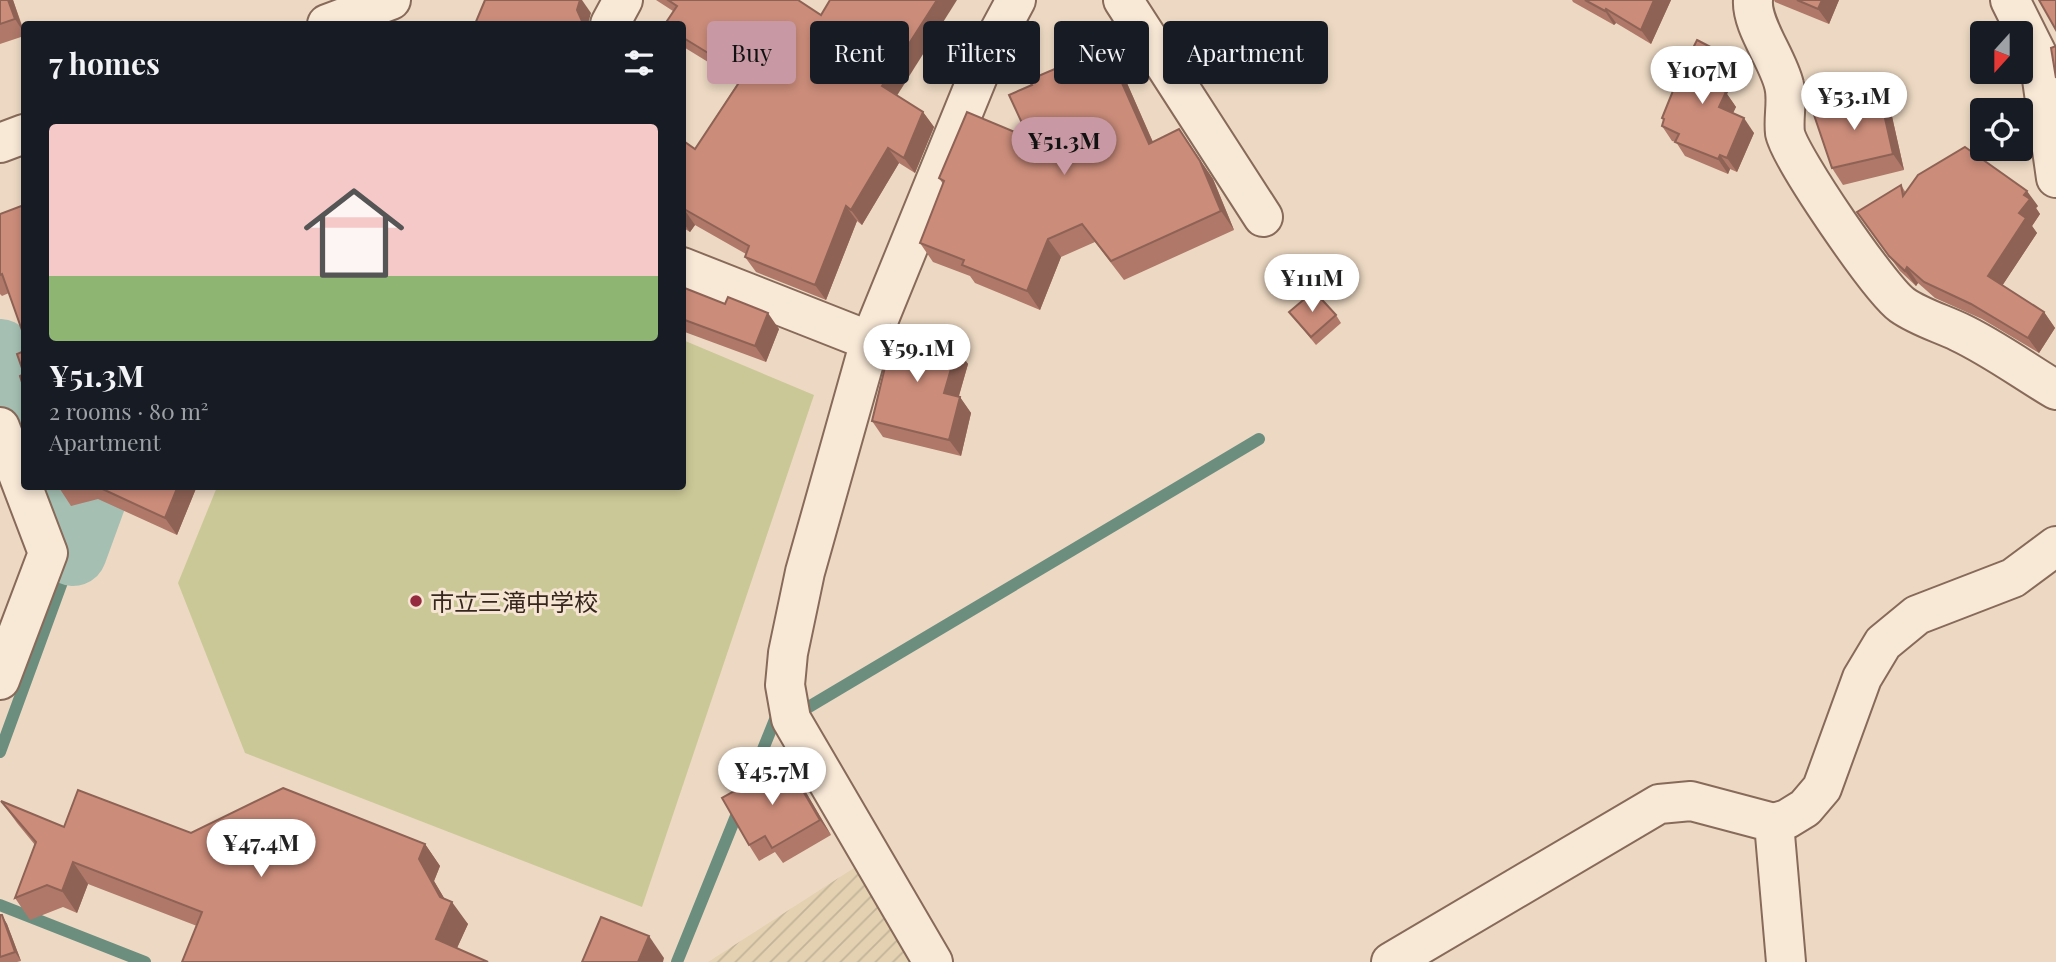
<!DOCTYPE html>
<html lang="en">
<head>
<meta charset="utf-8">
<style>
  :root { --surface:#171b24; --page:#20242c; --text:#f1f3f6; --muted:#9ea1a6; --line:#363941; --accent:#c899a4 }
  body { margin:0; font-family:"Playfair Display","Noto Sans JP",serif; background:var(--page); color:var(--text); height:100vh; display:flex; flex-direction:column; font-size:26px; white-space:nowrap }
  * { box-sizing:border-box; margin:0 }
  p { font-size:23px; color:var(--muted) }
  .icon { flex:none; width:38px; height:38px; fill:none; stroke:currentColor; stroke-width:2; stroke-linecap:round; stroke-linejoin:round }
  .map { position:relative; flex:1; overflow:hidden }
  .drawer { position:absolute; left:21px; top:21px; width:665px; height:469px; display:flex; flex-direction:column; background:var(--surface); border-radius:7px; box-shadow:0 4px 10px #0003 }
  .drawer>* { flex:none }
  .guide { position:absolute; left:707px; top:21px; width:665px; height:63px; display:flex; gap:14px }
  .needle { width:46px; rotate:201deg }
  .buttons { position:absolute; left:1970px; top:21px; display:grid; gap:14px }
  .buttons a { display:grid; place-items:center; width:63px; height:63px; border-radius:7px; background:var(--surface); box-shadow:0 4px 10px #0003; font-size:35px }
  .price { position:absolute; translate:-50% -60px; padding:0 16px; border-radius:24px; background:#fff; color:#222; font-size:23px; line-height:46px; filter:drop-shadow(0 2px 4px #0008) }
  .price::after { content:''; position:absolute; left:50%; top:42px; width:21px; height:16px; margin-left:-10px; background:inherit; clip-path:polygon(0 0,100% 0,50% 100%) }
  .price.selected { background:var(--accent); color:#111 }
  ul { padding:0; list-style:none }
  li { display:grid; align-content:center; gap:14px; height:371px; padding:0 28px }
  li+li { border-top:2px solid var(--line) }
  li span { display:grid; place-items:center; height:217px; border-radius:7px; color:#555 }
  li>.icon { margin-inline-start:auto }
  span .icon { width:126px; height:126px; fill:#fffc; stroke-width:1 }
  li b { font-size:30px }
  h2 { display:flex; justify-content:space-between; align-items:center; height:84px; padding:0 28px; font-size:30px }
  .chip { padding:0 24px; border-radius:7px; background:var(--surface); box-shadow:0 4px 10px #0003; font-size:24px; line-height:63px }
  .chip.selected { background:var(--accent); color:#111 }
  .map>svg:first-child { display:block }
</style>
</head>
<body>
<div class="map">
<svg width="2056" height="962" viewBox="0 0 2056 962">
  <defs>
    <pattern id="farmland-furrows" width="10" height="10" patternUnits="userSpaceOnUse" patternTransform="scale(1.75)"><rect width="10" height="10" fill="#e3d1b1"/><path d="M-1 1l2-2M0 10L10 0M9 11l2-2" fill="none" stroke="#c3b398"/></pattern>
  </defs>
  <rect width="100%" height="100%" fill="#edd9c3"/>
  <polygon fill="url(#farmland-furrows)" points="857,866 914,962 708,962"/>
  <polygon fill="#cbc897" points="683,340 814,395 642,907 245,753 178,583 217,487 682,486"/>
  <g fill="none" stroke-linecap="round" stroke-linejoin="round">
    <g stroke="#6c8e7f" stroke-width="12">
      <polyline points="807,708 1259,439"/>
      <polyline points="0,752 73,552"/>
      <polyline points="0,905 145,962"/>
      <polyline points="677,962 776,717"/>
    </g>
    <g stroke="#a5c0b3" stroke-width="68">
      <polyline points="0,353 24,420"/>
      <polyline points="49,486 73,552 97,486"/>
    </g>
    <defs>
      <g id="minor">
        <polyline points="1123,0 1263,217"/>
        <path d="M1753 0C1751 25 1778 59 1784 85 1788 100 1783 117 1785 133 1790 158 1880 289 1902 305 1919 317 1940 323 1959 332 1993 348 2024 371 2056 390"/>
        <polyline points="2010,0 2039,58 2056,178"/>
        <polyline points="327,24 391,0"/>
        <polyline points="610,24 623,0"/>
        <polyline points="0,143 24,134"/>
        <polyline points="682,267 870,341"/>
        <polyline points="0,427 48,553 0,680"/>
        <polyline points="1774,823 1787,819 1805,808 1822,788 1862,678 1883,643 1917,615 2013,578 2056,546"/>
        <polyline points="933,962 791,719 785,685 788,653 805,572 870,341 987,54 1016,0"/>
        <polyline points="1391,962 1659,804 1691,801 1774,823 1786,962"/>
      </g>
    </defs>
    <use href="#minor" stroke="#876a5a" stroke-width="42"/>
    <use href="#minor" stroke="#f8e8d6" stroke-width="38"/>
  </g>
  <g fill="#af7869">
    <polygon points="0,0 13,0 24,31 24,36 0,44"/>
    <polygon points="656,0 798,0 897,95 923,112 934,127 915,173 899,163 862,225 857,221 826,300 756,272 745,257 746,254 695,225 690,232 682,227 682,140 695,149 739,81 682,46 682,24 673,11"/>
    <polygon points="1572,0 1671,0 1651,44 1616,23 1614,25 1573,2"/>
    <polygon points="1774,0 1839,0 1829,24 1775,2"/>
    <polygon points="1119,65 1153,142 1179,129 1213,179 1234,230 1124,280 1095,242 1061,257 1040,310 975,283 970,276 933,262 920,243 943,184 939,178 1029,138"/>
    <polygon points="1738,70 1727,94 1736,107 1732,113 1754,133 1737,172 1730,169 1728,174 1685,156 1676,142 1672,141 1662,126 1664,121 1662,118"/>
    <polygon points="1891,112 1904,170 1843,185 1832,168"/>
    <polygon points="1901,185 1906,193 2038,206 2036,208 2040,214 2032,226 2037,233 2002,286 2044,312 2055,328 2039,353 1982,319 1935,298 1918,283 1916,286 1900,271 1857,212"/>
    <polygon points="0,214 9,293 2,296 0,294"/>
    <polygon points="682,287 779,329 766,362 682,331"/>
    <polygon points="1289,312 1336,315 1341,323 1316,345"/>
    <polygon points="950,346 968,364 959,396 971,413 961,456 883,437 872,421 884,372 880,365"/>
    <polygon points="58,486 197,486 177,535 98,499 71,506"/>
    <polygon points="786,762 797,777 831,835 783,863 775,852 759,861 749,845"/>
    <polygon points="1,801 64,827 425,844 440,866 434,881 444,898 468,924 457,948 197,926 88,884 77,913 63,907 30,920 15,898 35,845 17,823"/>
    <polygon points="0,915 7,924 21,961 17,962 0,962"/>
  </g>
  <g fill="#8e6255">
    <polygon points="8,0 13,0 24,33 15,19"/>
    <polygon points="580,0 582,0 591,13 588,24 581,24 577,10"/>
    <polygon points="937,0 957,0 893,102 882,86"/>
    <polygon points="1654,0 1671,0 1651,44 1641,30"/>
    <polygon points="1822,0 1839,0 1829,24 1818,9"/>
    <polygon points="1606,9 1616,23 1614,25 1605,11"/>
    <polygon points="1106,47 1119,65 1162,163 1149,144"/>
    <polygon points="1728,56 1738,70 1727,94 1736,107 1729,122 1719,107 1713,87"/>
    <polygon points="1880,96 1891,112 1904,170 1893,154"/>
    <polygon points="923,112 934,127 915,173 904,158"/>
    <polygon points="1744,118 1754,133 1737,172 1727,158"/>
    <polygon points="1179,129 1213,179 1234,230 1221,211"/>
    <polygon points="888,148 899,163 862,225 851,210"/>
    <polygon points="1720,155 1730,169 1728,174 1718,159"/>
    <polygon points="2027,191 2038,206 2036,208 2040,214 2032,226 2037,233 1998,292 1988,276 2019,213 2024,195"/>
    <polygon points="846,206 857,221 826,300 815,285"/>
    <polygon points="684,209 695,225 690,232 682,221 682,212"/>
    <polygon points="1048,239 1061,257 1040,310 1027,291"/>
    <polygon points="1907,267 1918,283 1916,286 1905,271"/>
    <polygon points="2044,312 2055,328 2039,353 2028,338"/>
    <polygon points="768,313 779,329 766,362 755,346"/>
    <polygon points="947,342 955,353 957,348 968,364 955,409 944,393 946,344"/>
    <polygon points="960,397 971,413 961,456 949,440"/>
    <polygon points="178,486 197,486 177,535 165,518"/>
    <polygon points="786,762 797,777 831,835 820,820"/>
    <polygon points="425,844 440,866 434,881 450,908 452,902 468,924 451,961 436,939 440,897 419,859"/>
    <polygon points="73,862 88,884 77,913 62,891"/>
    <polygon points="2,915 7,924 21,961 15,952"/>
    <polygon points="649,936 664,958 663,962 638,962"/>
  </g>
  <g fill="#cb8c7a" stroke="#8e6255" stroke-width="2">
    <polygon points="0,0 8,0 15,19 0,24"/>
    <polygon points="485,0 580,0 577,10 582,21 581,24 475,24"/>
    <polygon points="668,0 798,0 821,15 830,0 937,0 882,86 923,112 904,158 888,148 851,210 846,206 815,285 745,257 749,246 684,209 682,212 682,140 695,149 744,75 682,37 682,24 665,24 677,6"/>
    <polygon points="1585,0 1654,0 1641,30 1606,9 1605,11"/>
    <polygon points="1797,0 1822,0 1818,9"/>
    <polygon points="2039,0 2056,0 2056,30"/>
    <polygon points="1697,40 1728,56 1713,87 1726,92 1719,107 1744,118 1727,158 1720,155 1718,159 1675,142 1679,134 1662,126 1664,119 1662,118 1679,76"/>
    <polygon points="2056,46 2056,78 2051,48"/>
    <polygon points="1106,47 1149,144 1179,129 1200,161 1221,211 1111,261 1082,224 1048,239 1027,291 962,265 964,260 920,243 944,181 939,178 967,112 1029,138 1009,95 1032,85 1029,80"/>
    <polygon points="1880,96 1893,154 1832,168 1813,112"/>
    <polygon points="1965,147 2027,191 2024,195 2030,199 2019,213 2026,218 1988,276 2044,312 2028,338 1971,304 1924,282 1907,267 1905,271 1889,256 1857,212 1901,185 1903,196 1918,175"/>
    <polygon points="24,205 24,336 2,274 0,275 0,214"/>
    <polygon points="682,287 725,304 728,297 768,313 755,346 682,319"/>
    <polygon points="1314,291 1336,315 1311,337 1289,312"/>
    <polygon points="891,325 947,342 946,344 957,348 944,393 960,397 949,440 872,421 885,367 880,365"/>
    <polygon points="24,351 24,389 20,376 24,374 17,354"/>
    <polygon points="96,486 178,486 165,518"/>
    <polygon points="786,762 820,820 772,848 765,836 749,845 722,798"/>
    <polygon points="283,788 425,844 419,859 440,897 452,902 436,939 488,962 182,962 202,912 73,862 62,891 47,885 15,898 36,842 1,801 64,827 78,790 191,833"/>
    <polygon points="0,915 2,915 15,952 0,957"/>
    <polygon points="601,917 649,936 638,962 582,962"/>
  </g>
  <circle fill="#952b3f" stroke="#f5e5d2" stroke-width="2.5" cx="416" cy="601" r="7"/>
  <g text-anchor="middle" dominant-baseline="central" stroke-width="6" stroke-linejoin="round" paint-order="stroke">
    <g font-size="24" fill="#37261e" stroke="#f5e5d2" text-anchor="start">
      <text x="430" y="601">市立三滝中学校</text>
    </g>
  </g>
</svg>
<div class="buttons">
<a><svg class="needle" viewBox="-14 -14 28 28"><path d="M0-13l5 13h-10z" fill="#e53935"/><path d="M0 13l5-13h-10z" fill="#9ea1a6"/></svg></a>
<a><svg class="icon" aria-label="locate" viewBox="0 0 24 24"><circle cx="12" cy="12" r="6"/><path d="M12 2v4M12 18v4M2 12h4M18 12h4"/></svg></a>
</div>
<b class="price" style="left:1702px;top:106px">¥107M</b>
<b class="price" style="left:1854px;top:132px">¥53.1M</b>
<b class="price selected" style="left:1064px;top:177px">¥51.3M</b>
<b class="price" style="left:1312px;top:314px">¥111M</b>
<b class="price" style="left:917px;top:384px">¥59.1M</b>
<b class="price" style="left:772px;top:807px">¥45.7M</b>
<b class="price" style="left:261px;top:879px">¥47.4M</b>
<div class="guide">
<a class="chip selected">Buy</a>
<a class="chip">Rent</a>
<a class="chip">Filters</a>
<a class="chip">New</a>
<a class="chip">Apartment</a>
</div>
<section class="drawer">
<h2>7 homes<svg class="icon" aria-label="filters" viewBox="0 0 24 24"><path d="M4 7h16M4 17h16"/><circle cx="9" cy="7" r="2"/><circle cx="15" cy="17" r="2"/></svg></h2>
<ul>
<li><span style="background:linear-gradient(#f6c9c9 70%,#8fb573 0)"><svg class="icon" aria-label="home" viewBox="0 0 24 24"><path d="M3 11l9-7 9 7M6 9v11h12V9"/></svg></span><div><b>¥51.3M</b><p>2 rooms · 80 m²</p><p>Apartment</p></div></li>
</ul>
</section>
</div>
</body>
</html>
